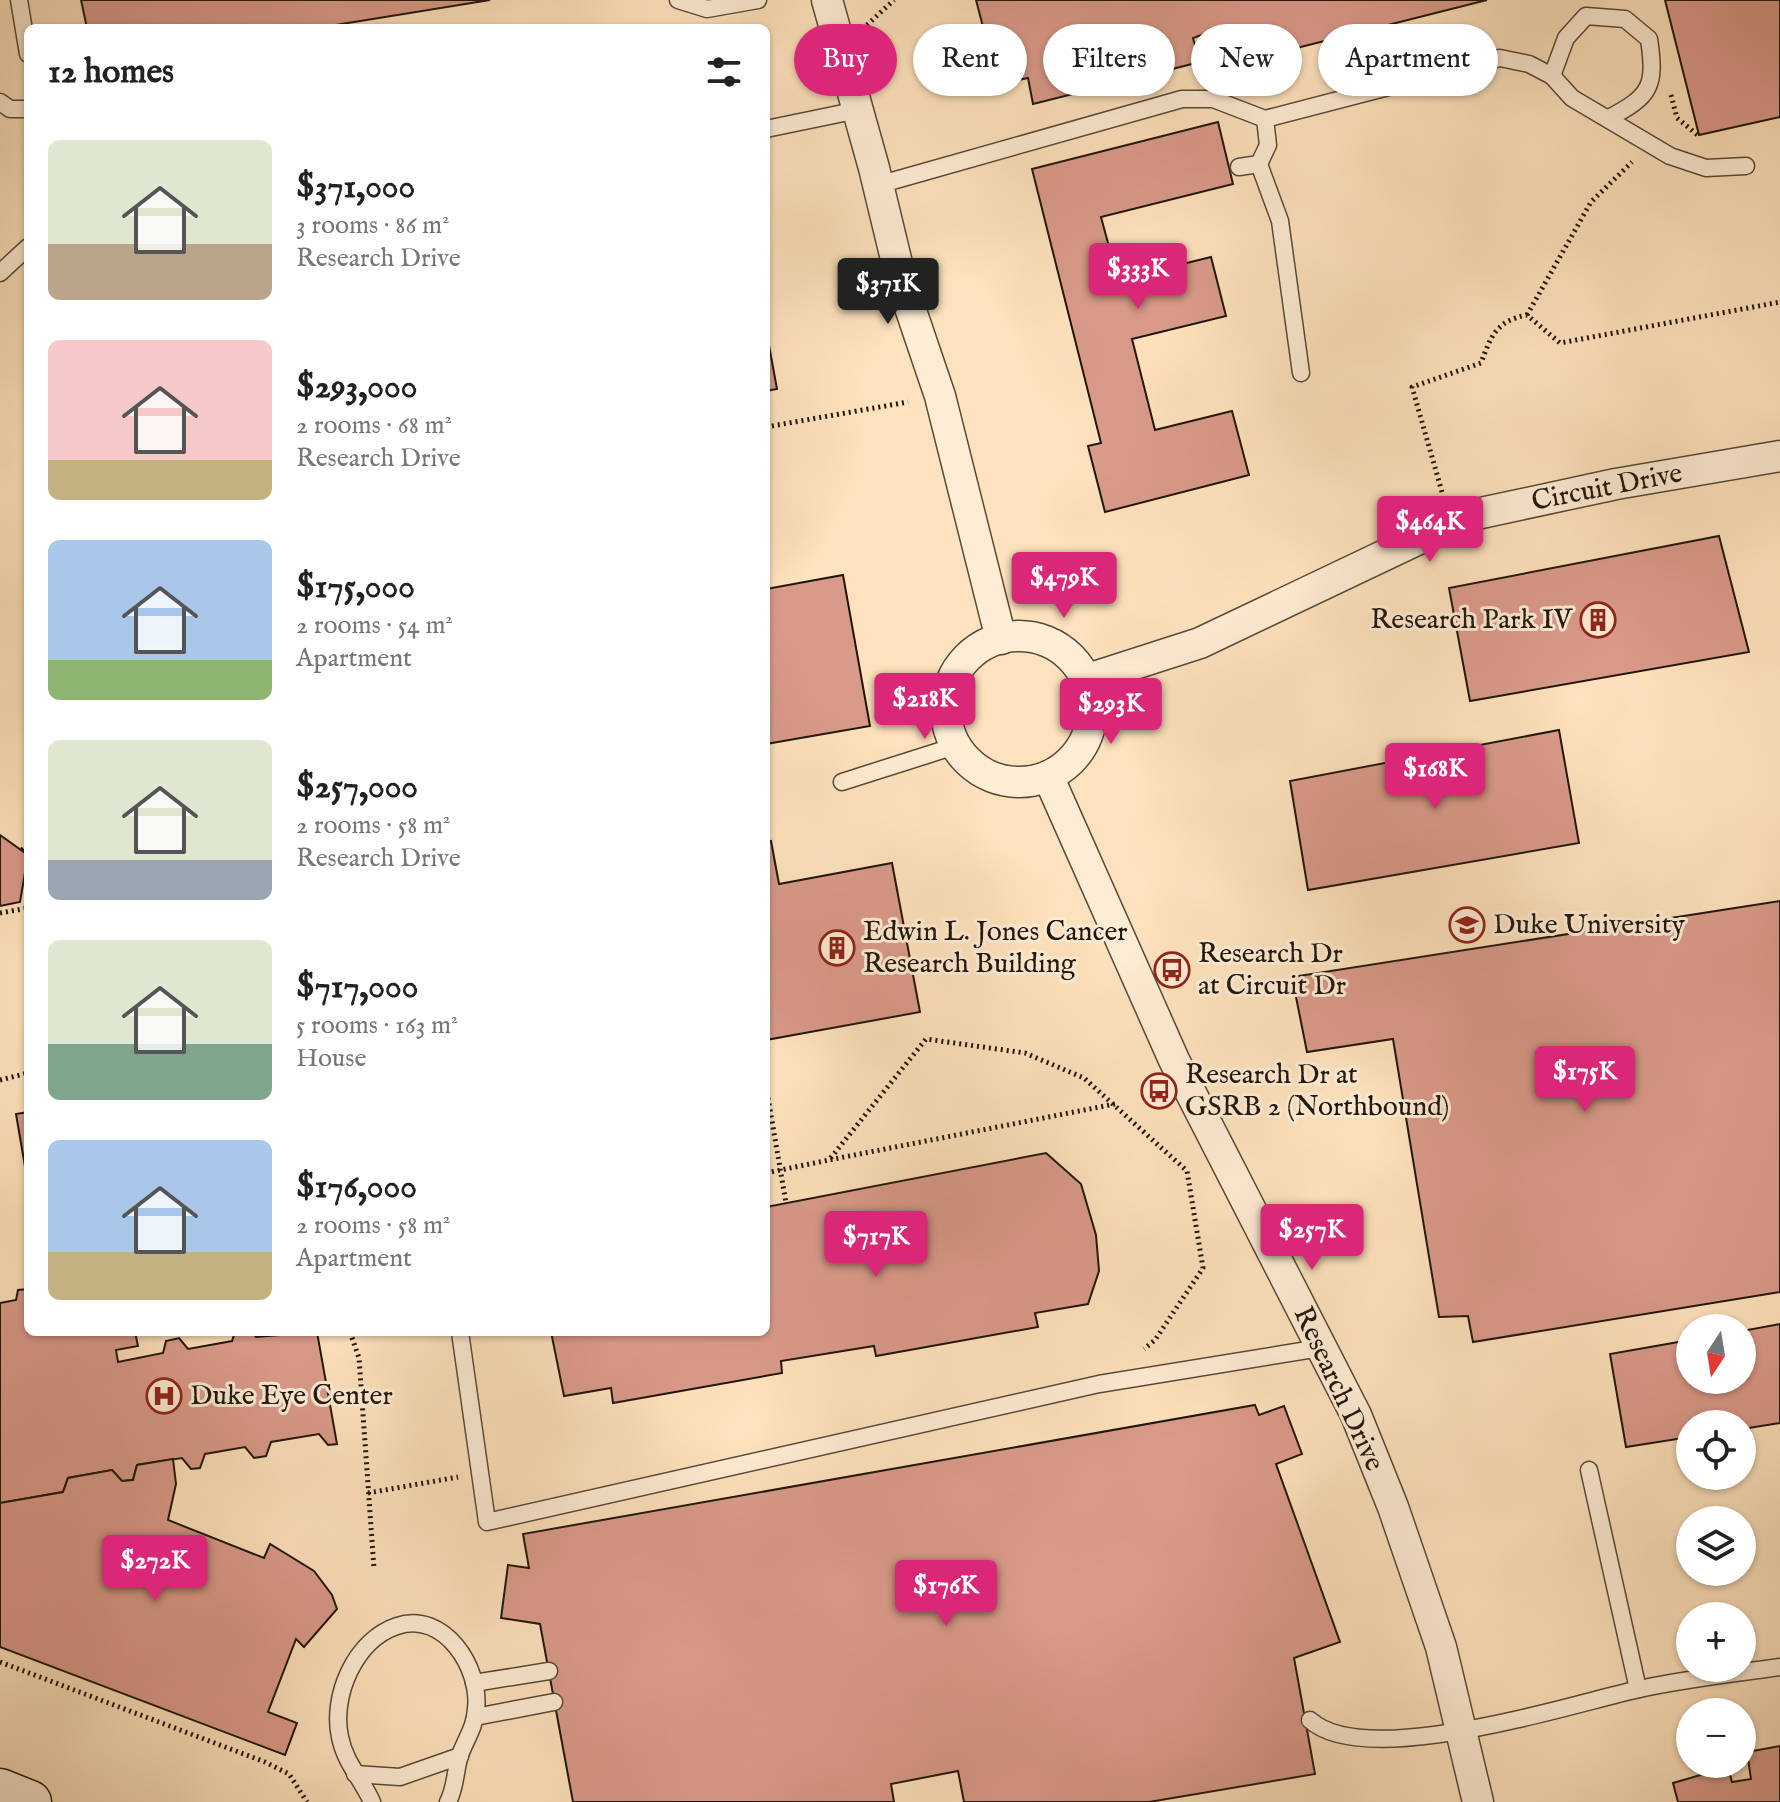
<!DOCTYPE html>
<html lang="en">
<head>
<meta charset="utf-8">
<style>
  :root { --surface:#fff; --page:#f2f2f2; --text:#222; --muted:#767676; --accent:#db2777 }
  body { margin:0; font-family:"IM FELL English",serif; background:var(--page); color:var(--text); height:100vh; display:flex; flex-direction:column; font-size:30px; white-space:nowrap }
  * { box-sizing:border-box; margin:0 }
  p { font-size:26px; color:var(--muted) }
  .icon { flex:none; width:44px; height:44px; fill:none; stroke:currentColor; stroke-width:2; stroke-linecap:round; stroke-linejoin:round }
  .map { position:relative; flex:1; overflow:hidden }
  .side { position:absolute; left:24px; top:24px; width:746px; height:1312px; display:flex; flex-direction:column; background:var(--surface); border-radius:12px; box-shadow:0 2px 6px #0004 }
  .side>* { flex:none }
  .guide { position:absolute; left:794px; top:24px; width:760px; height:72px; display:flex; gap:16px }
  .needle { width:52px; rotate:192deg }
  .controls { position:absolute; left:1676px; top:1314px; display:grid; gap:16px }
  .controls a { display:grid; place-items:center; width:80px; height:80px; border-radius:50%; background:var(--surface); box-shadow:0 2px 6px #0004; font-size:40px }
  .price { position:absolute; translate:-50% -68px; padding:0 18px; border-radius:8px; background:var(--accent); color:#fff; font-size:26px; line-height:52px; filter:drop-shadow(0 2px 4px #0008) }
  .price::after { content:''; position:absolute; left:50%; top:48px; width:24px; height:18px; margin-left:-12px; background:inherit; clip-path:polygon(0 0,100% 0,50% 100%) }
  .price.on { background:#222; color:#fff }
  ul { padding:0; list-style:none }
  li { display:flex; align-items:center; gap:24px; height:200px; padding:0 24px }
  li span { display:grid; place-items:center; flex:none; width:224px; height:160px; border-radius:12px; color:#555 }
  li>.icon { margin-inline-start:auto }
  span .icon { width:96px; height:96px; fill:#fffc; stroke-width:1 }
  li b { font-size:34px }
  h2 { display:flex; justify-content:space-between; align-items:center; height:96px; padding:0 24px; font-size:34px }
  .tag { padding:0 28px; border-radius:36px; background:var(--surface); box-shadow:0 2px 6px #0004; font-size:28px; line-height:72px }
  .tag.on { background:var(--accent); color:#fff }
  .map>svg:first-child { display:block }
</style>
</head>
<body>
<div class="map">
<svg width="1780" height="1802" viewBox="0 0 1780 1802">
  <rect width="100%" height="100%" fill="#fee2bd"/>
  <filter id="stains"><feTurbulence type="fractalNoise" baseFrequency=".0025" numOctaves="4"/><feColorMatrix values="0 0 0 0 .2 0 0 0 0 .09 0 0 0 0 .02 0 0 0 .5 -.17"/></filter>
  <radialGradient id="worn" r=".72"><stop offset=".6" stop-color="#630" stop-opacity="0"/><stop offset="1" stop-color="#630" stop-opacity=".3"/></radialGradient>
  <g fill="#da9a8a" stroke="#20160e" stroke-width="2">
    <polygon points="81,0 490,0 317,28 87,28"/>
    <polygon points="976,0 1487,0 1229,65 1217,29 1193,38 1200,62 1033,104 1028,78 998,84"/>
    <polygon points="1665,0 1780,0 1780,117 1699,135"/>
    <polygon points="1218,122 1233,184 1101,217 1118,280 1211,257 1226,316 1132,339 1155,430 1232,411 1249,475 1105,512 1088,446 1101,443 1032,169"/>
    <polygon points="766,329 777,389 766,391"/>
    <polygon points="1719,536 1749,652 1470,701 1449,588"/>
    <polygon points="843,575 870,726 766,744 766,589"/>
    <polygon points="1559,730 1579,843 1308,890 1290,781"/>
    <polygon points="0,835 28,855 20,902 0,906"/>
    <polygon points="771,841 779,884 892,863 920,1012 766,1040 766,842"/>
    <polygon points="1780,901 1780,1292 1473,1342 1468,1316 1439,1317 1393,1039 1307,1052 1292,977"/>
    <polygon points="28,1112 28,1184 16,1114"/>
    <polygon points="1046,1153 1081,1184 1096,1235 1099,1271 1088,1304 1035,1313 1038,1327 876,1356 874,1346 781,1361 782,1373 613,1403 611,1388 564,1396 551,1332 766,1332 766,1207"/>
    <polygon points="28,1289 28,1332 135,1332 138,1346 116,1350 118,1362 163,1353 166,1341 179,1338 188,1349 232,1341 235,1332 252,1332 256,1337 317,1332 337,1444 328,1445 319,1434 271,1442 266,1456 254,1458 245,1447 205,1454 200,1468 191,1469 182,1458 137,1465 133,1480 122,1481 112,1470 68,1478 63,1492 0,1503 0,1303 16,1300 18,1290"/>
    <polygon points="1780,1324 1780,1423 1742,1429 1742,1424 1690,1424 1690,1437 1626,1447 1610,1354 1690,1340 1690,1380 1742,1380 1742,1331"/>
    <polygon points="1255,1405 1259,1415 1284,1406 1302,1454 1276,1464 1340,1642 1294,1658 1315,1774 1149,1802 964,1802 958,1771 891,1784 894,1802 573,1802 540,1624 501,1618 508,1565 529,1568 523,1534"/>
    <polygon points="173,1459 176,1484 168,1520 264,1558 270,1544 314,1571 332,1595 337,1609 304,1647 296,1639 268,1712 297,1723 285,1755 0,1647 0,1503 63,1492 68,1478 112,1470 122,1481 133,1480 137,1465"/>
    <polygon points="1780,1746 1780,1802 1678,1802 1673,1783 1728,1767 1732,1782 1751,1779 1747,1752"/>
  </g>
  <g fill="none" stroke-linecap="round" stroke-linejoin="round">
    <defs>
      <g id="service">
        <polyline points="19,0 28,54"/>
        <polyline points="678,0 707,9 758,0"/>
        <path d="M1552 76 1566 38 1586 16 1625 19 1649 39C1656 86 1651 96 1609 118"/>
        <polyline points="0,102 10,109 28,109"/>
        <polyline points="766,129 858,110"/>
        <polyline points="1259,164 1280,221 1301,373"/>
        <polyline points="1239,167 1259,164 1268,145 1265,119"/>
        <polyline points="878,185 1182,99 1213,99 1265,119 1500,58 1529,64 1552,76 1572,98 1670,156 1706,168 1746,166"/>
        <polyline points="0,273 28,247"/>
        <polyline points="842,782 955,746"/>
        <polyline points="460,1332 487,1522 1099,1384 1320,1348"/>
        <polyline points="1589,1470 1638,1689"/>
        <polyline points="474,1683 549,1671"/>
        <polyline points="475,1717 554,1702"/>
        <path d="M1310 1720C1365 1770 1565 1706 1635 1690 1683 1679 1732 1674 1780 1667"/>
        <polyline points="355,1774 400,1777 460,1756"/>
        <path d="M372 1802C362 1779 345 1763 340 1737 331 1696 355 1640 397 1626 444 1610 481 1668 476 1709 475 1727 466 1739 460 1755 455 1770 456 1787 448 1802"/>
      </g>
      <g id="minor">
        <polyline points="827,0 874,168 902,284 940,396 1001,639"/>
        <circle cx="1019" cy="709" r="73"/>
        <polyline points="1085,680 1200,643 1467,516 1616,484 1780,456"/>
        <polyline points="1048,776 1174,1060 1356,1415 1393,1507 1441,1647 1478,1802"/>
      </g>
      <polyline id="secondary" points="0,1790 30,1802"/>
    </defs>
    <use href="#service" stroke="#58493a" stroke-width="19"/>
    <use href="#minor" stroke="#58493a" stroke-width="33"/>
    <use href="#secondary" stroke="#20160e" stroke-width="45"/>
    <g stroke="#20160e" stroke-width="5" stroke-dasharray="2 4" stroke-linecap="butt">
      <polyline points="867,25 894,0"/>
      <polyline points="1671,95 1677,118 1700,137"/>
      <polyline points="1527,315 1591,202 1632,162"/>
      <polyline points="766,427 908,402"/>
      <path d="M1442 492 1412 387 1481 363C1491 336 1496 321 1527 315L1560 343 1780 302"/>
      <polyline points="22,850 28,844"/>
      <polyline points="0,913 28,908"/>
      <polyline points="0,1080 28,1073"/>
      <polyline points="766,1086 786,1203"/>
      <polyline points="1115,1104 829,1160 926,1039 1025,1053 1084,1078 1187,1171 1203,1268 1155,1340 1144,1349"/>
      <polyline points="766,1173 829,1160"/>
      <polyline points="350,1332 359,1358 374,1569"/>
      <polyline points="368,1493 458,1477"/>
      <polyline points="0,1662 265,1762 289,1774 307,1802"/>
    </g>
    <use href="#service" stroke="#feecd4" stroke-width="16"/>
    <use href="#minor" stroke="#feecd4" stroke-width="30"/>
    <use href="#secondary" stroke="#feecd4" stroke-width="42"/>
  </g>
  <defs>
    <symbol id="building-ring" viewBox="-11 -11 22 22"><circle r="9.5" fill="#feecd4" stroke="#8f2418" stroke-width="1.5"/><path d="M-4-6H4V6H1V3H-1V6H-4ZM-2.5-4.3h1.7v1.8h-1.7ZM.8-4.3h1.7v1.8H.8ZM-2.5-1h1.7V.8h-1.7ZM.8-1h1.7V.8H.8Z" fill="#8f2418"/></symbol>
    <symbol id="university-ring" viewBox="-11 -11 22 22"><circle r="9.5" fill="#feecd4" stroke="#8f2418" stroke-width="1.5"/><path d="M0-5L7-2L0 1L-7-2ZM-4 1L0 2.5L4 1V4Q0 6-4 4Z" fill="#8f2418"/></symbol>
    <symbol id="bus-ring" viewBox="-11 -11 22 22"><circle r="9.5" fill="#feecd4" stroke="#8f2418" stroke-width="1.5"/><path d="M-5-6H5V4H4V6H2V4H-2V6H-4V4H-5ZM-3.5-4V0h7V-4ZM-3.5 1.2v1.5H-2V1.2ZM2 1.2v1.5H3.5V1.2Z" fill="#8f2418"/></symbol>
    <symbol id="hospital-ring" viewBox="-11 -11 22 22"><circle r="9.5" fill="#feecd4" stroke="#8f2418" stroke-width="1.5"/><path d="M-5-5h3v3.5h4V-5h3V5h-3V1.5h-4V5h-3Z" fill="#8f2418"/></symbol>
  </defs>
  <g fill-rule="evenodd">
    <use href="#building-ring" x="1578" y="600" width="40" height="40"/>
    <use href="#university-ring" x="1447" y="905" width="40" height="40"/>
    <use href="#building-ring" x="817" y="928" width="40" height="40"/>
    <use href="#bus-ring" x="1152" y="950" width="40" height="40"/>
    <use href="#bus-ring" x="1139" y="1071" width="40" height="40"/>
    <use href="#hospital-ring" x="144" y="1376" width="40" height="40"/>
  </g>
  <g text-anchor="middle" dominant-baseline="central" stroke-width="6" stroke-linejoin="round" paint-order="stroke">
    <g font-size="28" fill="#20160e" stroke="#feecd4">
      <text transform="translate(1607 488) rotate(-11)">Circuit Drive</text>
      <text transform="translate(1338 1389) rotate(65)">Research Drive</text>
    </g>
    <g font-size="28" fill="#20160e" stroke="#feecd4" text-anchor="start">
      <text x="1572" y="620" text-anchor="end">Research Park IV</text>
      <text x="1493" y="925">Duke University</text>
      <text x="863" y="932">Edwin L. Jones Cancer<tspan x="863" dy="32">Research Building</tspan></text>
      <text x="1198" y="954">Research Dr<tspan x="1198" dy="32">at Circuit Dr</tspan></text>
      <text x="1185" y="1075">Research Dr at<tspan x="1185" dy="32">GSRB 2 (Northbound)</tspan></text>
      <text x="190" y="1396">Duke Eye Center</text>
    </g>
  </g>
  <rect width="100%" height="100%" filter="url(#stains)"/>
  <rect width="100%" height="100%" fill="url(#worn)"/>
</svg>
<div class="controls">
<a><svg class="needle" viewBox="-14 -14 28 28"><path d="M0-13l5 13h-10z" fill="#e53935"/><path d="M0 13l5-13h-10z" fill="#767676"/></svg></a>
<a><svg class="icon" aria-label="locate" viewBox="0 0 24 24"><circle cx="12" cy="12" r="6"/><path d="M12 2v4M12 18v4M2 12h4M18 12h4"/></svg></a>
<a><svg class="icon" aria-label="layers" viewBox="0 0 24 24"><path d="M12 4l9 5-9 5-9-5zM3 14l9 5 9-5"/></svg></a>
<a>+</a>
<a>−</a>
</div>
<b class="price" style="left:1138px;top:311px">$333K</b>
<b class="price on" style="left:888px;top:326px">$371K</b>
<b class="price" style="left:1430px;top:564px">$464K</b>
<b class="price" style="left:1064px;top:620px">$479K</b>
<b class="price" style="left:925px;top:741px">$218K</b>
<b class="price" style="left:1111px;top:746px">$293K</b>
<b class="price" style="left:1435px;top:811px">$168K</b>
<b class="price" style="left:1585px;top:1114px">$175K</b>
<b class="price" style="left:1312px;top:1272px">$257K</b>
<b class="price" style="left:876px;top:1279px">$717K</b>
<b class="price" style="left:155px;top:1603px">$272K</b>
<b class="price" style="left:946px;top:1628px">$176K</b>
<div class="guide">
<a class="tag on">Buy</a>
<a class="tag">Rent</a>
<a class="tag">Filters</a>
<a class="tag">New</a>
<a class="tag">Apartment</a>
</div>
<section class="side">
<h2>12 homes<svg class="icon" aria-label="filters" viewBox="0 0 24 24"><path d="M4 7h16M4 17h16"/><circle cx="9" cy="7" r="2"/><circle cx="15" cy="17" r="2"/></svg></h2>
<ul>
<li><span style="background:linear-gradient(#dfe7d0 65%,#b9a48a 0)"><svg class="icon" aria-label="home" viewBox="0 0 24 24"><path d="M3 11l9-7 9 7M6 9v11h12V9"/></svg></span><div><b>$371,000</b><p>3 rooms · 86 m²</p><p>Research Drive</p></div></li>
<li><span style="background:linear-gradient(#f6c9c9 75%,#c2b280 0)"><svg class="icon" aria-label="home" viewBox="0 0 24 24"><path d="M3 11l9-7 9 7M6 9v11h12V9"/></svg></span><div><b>$293,000</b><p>2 rooms · 68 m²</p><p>Research Drive</p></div></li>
<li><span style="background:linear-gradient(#a9c7e8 75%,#8fb573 0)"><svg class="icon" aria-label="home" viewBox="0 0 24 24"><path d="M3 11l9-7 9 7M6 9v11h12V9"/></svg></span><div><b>$175,000</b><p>2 rooms · 54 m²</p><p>Apartment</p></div></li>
<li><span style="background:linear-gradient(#dfe7d0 75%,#9aa5b1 0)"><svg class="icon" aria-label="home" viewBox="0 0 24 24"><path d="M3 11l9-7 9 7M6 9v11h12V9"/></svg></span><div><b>$257,000</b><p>2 rooms · 58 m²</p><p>Research Drive</p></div></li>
<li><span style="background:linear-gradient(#dfe7d0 65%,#7fa58c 0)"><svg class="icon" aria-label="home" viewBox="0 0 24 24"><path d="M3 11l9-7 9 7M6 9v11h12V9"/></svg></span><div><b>$717,000</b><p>5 rooms · 163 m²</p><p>House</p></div></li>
<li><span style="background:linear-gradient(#a9c7e8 70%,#c2b280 0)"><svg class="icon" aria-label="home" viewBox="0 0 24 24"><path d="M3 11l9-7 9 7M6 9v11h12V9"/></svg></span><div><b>$176,000</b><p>2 rooms · 58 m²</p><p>Apartment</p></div></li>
</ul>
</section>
</div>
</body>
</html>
